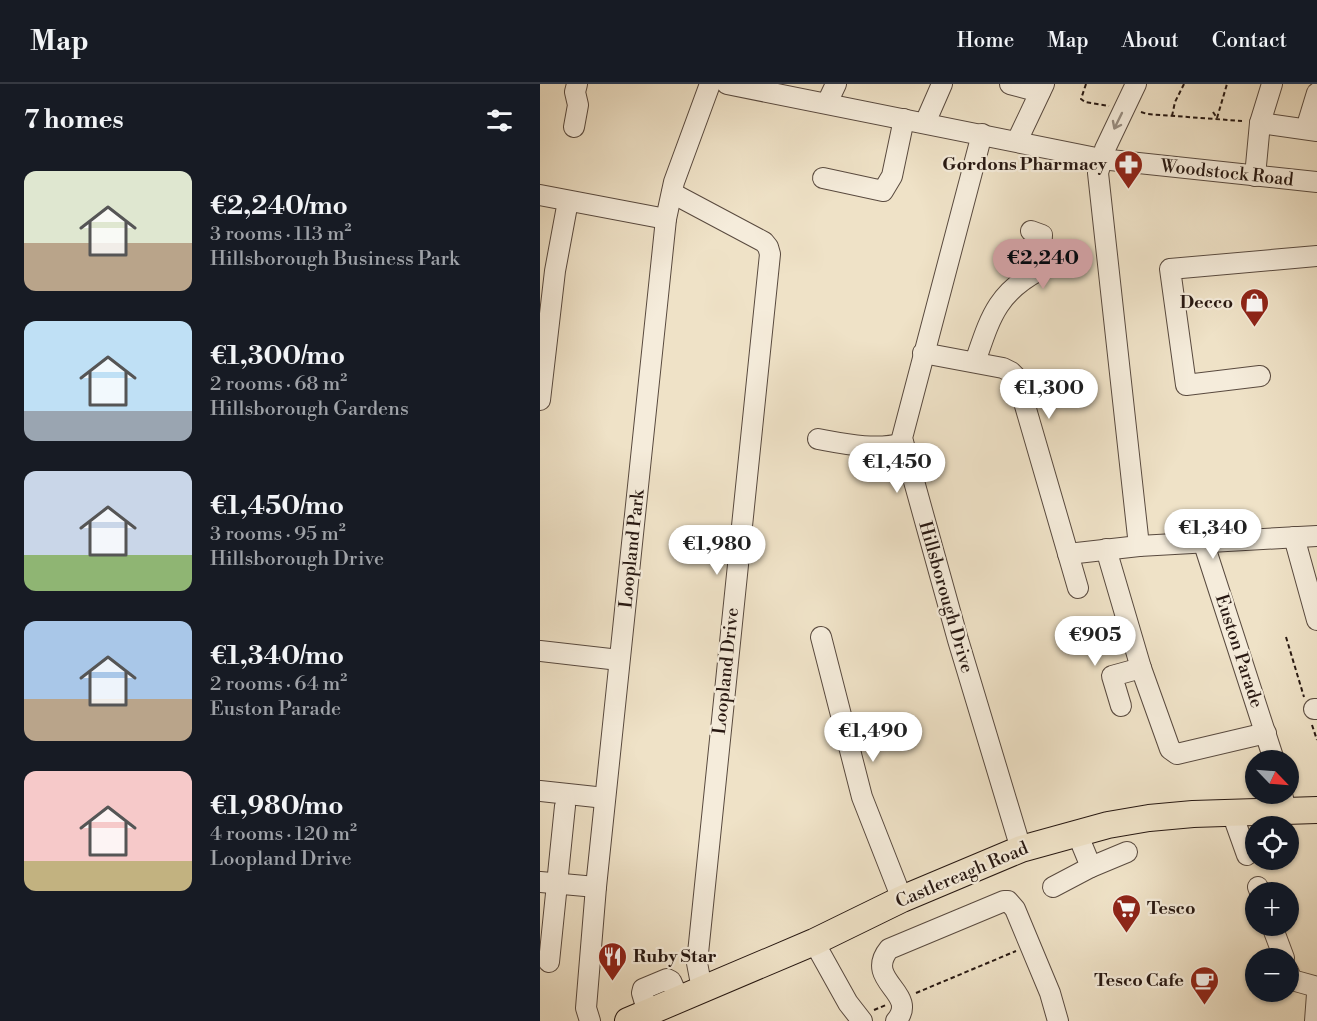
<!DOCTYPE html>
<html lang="en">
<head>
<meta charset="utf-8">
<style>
  :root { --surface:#171b24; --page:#20242c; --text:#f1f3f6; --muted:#9ea1a6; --line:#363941; --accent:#c59692 }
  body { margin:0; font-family:"Libre Bodoni",serif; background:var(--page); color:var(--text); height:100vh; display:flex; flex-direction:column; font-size:22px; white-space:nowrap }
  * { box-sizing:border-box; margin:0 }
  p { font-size:20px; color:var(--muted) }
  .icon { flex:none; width:33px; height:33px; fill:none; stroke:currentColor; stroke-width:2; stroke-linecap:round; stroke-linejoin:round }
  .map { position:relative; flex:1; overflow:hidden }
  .drawer { display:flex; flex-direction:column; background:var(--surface); width:540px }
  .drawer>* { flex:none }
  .needle { width:39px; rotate:115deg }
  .buttons { position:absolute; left:705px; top:666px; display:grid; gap:12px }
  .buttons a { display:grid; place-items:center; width:54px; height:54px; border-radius:50%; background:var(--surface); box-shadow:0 2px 4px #0004; font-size:30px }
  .price { position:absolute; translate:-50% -51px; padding:0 14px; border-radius:21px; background:#fff; color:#222; font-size:20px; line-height:39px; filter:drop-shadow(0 2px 3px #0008) }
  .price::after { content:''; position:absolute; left:50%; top:36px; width:18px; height:14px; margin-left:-9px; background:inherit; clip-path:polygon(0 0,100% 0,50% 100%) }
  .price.active { background:var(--accent); color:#111 }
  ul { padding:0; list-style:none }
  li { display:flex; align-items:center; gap:18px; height:150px; padding:0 24px }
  li span { display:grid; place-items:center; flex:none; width:168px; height:120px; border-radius:12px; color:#555 }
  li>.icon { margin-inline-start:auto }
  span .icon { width:72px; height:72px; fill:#fffc; stroke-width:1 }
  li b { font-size:26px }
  h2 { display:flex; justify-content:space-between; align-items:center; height:72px; padding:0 24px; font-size:26px }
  header { display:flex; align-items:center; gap:36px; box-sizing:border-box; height:84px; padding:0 30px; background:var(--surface); border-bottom:2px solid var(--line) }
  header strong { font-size:28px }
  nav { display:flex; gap:33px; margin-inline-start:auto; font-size:21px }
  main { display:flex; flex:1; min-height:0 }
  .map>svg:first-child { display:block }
</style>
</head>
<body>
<header>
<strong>Map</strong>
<nav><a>Home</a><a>Map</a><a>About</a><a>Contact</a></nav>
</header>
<main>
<section class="drawer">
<h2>7 homes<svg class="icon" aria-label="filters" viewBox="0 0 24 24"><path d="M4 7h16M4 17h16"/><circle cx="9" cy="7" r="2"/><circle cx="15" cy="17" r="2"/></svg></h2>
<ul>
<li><span style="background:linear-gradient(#dfe7d0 60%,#b9a48a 0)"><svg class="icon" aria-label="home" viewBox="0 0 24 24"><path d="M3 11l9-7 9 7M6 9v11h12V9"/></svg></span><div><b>€2,240/mo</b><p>3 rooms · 113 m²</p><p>Hillsborough Business Park</p></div></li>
<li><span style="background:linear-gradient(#bfe0f5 75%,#9aa5b1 0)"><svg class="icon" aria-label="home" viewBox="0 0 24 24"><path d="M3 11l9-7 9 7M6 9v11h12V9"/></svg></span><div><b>€1,300/mo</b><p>2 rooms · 68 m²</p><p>Hillsborough Gardens</p></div></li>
<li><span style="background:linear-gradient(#c9d6e8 70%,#8fb573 0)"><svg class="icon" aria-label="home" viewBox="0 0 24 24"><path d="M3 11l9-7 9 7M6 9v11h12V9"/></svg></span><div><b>€1,450/mo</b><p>3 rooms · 95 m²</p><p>Hillsborough Drive</p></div></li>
<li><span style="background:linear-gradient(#a9c7e8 65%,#b9a48a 0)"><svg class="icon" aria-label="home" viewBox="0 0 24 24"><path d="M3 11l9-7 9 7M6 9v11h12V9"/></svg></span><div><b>€1,340/mo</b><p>2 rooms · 64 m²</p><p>Euston Parade</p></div></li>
<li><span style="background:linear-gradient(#f6c9c9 75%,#c2b280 0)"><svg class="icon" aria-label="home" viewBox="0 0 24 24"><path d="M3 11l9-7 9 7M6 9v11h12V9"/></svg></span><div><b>€1,980/mo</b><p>4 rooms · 120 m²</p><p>Loopland Drive</p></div></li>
</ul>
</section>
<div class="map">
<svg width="777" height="937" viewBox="0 0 777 937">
  <rect width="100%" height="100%" fill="#efe2c7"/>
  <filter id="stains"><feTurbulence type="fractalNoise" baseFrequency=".00333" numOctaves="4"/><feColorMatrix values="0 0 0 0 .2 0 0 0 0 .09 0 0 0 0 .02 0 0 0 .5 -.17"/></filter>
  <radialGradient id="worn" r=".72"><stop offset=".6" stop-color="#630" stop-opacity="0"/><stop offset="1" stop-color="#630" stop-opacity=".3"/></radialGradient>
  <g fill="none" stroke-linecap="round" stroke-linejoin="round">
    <defs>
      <g id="minor">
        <polyline points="187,0 561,75 777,98"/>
        <polyline points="470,0 500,8"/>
        <polyline points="596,0 565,65 558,89 599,462"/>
        <polyline points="287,19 296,0"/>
        <polyline points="385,39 402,0"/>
        <polyline points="720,39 777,47"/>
        <polyline points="34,43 38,21 35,8 37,0"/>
        <polyline points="766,45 777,9"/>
        <polyline points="442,50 362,354 418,556 481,765"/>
        <polyline points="477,57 504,0"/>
        <polyline points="715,92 720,39 732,0"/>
        <polyline points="283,94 343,107 352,92 364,35"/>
        <polyline points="132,109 224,158 228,163 230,170 157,879 162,905"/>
        <polyline points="0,111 126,135"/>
        <polyline points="383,269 463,284 471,288 477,294 538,504"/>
        <path d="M435 278C450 235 456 209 500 186L502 151 491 147"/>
        <polyline points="720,292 646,301 630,185 777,172"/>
        <polyline points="0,316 15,187 28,117"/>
        <path d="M278 355C305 360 336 367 363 359"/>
        <polyline points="754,453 777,536"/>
        <polyline points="663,457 734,676"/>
        <polyline points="566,465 601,584 630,665 637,670 726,649"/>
        <polyline points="528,470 599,462 777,452"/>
        <polyline points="281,553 322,713 362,815"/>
        <polyline points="0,567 79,576"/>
        <polyline points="581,622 572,592 601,584"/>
        <polyline points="774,625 777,625"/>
        <polyline points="0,707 65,714"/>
        <polyline points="742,710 746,727"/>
        <polyline points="692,729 707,771"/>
        <polyline points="537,749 551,783"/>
        <polyline points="0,798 56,803"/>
        <polyline points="513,803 551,783 587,768"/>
        <polyline points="718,803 720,808"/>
        <polyline points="732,842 744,874"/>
        <polyline points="274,858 308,919 322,937"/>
        <polyline points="9,878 25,722"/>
        <polyline points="748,887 752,896 777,903"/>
        <polyline points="108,929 102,909 103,905 127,895 131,897 139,915"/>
        <polyline points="50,937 46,924 56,803 126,135 134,98 170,0"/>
        <path d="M356 937C380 909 323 897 349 865L464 817H468L475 825 510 909 518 937"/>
        <polyline points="775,937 777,910"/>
      </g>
      <polyline id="major" points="88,937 274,858 362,815 481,765 568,741 609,734 653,730 777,726"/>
    </defs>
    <use href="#minor" stroke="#594a3f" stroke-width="22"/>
    <use href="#major" stroke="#271812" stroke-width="28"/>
    <g stroke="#271812" stroke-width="2" stroke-dasharray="4.5 3" stroke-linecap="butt">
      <polyline points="546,0 541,15 545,18 569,22"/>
      <polyline points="601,28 607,30 702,37"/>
      <polyline points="673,28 677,34"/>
      <polyline points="632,32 635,18 644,0"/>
      <polyline points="677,34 687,0"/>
      <polyline points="746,553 764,613"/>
      <polyline points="772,641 777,656"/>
      <polyline points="376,909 476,867"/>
      <polyline points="334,926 346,921"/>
    </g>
    <use href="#minor" stroke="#f5ecdb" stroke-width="20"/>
    <use href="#major" stroke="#efe2c7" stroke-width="26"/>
  </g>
  <defs><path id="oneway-shaft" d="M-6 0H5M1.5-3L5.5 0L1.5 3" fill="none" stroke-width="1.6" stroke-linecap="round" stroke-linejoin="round" transform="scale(1.5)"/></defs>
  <use stroke="#988d81" href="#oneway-shaft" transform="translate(578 37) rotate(116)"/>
  <defs>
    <symbol id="pharmacy-pin" viewBox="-11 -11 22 30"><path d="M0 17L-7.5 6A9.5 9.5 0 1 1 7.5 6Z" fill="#8f2418" stroke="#f5ecdb"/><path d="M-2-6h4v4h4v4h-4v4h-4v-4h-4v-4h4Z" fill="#fff"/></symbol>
    <symbol id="shop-pin" viewBox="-11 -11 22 30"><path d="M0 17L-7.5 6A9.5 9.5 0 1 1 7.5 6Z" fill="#8f2418" stroke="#f5ecdb"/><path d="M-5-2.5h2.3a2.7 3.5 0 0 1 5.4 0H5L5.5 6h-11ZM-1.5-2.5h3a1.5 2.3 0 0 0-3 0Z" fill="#fff"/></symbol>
    <symbol id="supermarket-pin" viewBox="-11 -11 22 30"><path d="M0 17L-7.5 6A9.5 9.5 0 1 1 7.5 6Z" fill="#8f2418" stroke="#f5ecdb"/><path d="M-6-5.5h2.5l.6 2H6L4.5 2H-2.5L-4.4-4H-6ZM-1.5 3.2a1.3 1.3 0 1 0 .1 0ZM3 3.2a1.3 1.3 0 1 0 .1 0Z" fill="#fff"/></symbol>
    <symbol id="restaurant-pin" viewBox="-11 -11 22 30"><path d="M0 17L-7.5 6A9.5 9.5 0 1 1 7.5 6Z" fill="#8f2418" stroke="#f5ecdb"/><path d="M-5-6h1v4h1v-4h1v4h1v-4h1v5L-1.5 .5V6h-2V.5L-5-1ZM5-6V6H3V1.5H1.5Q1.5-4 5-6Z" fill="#fff"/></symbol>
    <symbol id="cafe-pin" viewBox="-11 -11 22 30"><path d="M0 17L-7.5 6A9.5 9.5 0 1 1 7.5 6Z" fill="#8f2418" stroke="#f5ecdb"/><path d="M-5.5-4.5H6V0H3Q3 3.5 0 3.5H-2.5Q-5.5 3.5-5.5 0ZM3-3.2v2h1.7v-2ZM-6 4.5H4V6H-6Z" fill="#fff"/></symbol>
  </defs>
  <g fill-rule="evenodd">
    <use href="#pharmacy-pin" x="572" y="64" width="33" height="45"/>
    <use href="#shop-pin" x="698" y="202" width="33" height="45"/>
    <use href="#supermarket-pin" x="570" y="808" width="33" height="45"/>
    <use href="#restaurant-pin" x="56" y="856" width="33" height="45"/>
    <use href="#cafe-pin" x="648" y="880" width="33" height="45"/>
  </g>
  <g text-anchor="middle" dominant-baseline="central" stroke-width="4.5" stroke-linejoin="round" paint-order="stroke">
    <g font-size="18" font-weight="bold" fill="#271812" stroke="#f5ecdb" text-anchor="end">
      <text x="567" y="80">Gordons Pharmacy</text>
      <text x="693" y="218">Decco</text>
      <text x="607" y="824" text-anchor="start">Tesco</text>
      <text x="93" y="872" text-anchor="start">Ruby Star</text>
      <text x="644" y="896">Tesco Cafe</text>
    </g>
    <g font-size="18" fill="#271812" stroke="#f5ecdb">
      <text transform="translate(687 89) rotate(6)">Woodstock Road</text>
      <text transform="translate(92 465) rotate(-84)">Loopland Park</text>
      <text transform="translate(406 513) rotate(74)">Hillsborough Drive</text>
      <text transform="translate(699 567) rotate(72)">Euston Parade</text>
      <text transform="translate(186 587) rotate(-84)">Loopland Drive</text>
      <text transform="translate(422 791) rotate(-23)">Castlereagh Road</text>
    </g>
  </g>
  <rect width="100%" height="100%" filter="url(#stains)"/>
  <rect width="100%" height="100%" fill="url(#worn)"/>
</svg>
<div class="buttons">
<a><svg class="needle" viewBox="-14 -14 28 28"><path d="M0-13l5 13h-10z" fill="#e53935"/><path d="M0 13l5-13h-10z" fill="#9ea1a6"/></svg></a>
<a><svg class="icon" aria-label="locate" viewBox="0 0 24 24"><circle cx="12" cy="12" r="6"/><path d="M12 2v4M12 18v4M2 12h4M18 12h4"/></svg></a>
<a>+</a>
<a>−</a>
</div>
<b class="price active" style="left:503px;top:206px">€2,240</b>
<b class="price" style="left:509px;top:336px">€1,300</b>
<b class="price" style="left:357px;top:410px">€1,450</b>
<b class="price" style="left:673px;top:476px">€1,340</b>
<b class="price" style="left:177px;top:492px">€1,980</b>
<b class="price" style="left:555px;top:583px">€905</b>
<b class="price" style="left:333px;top:679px">€1,490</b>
</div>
</main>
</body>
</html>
